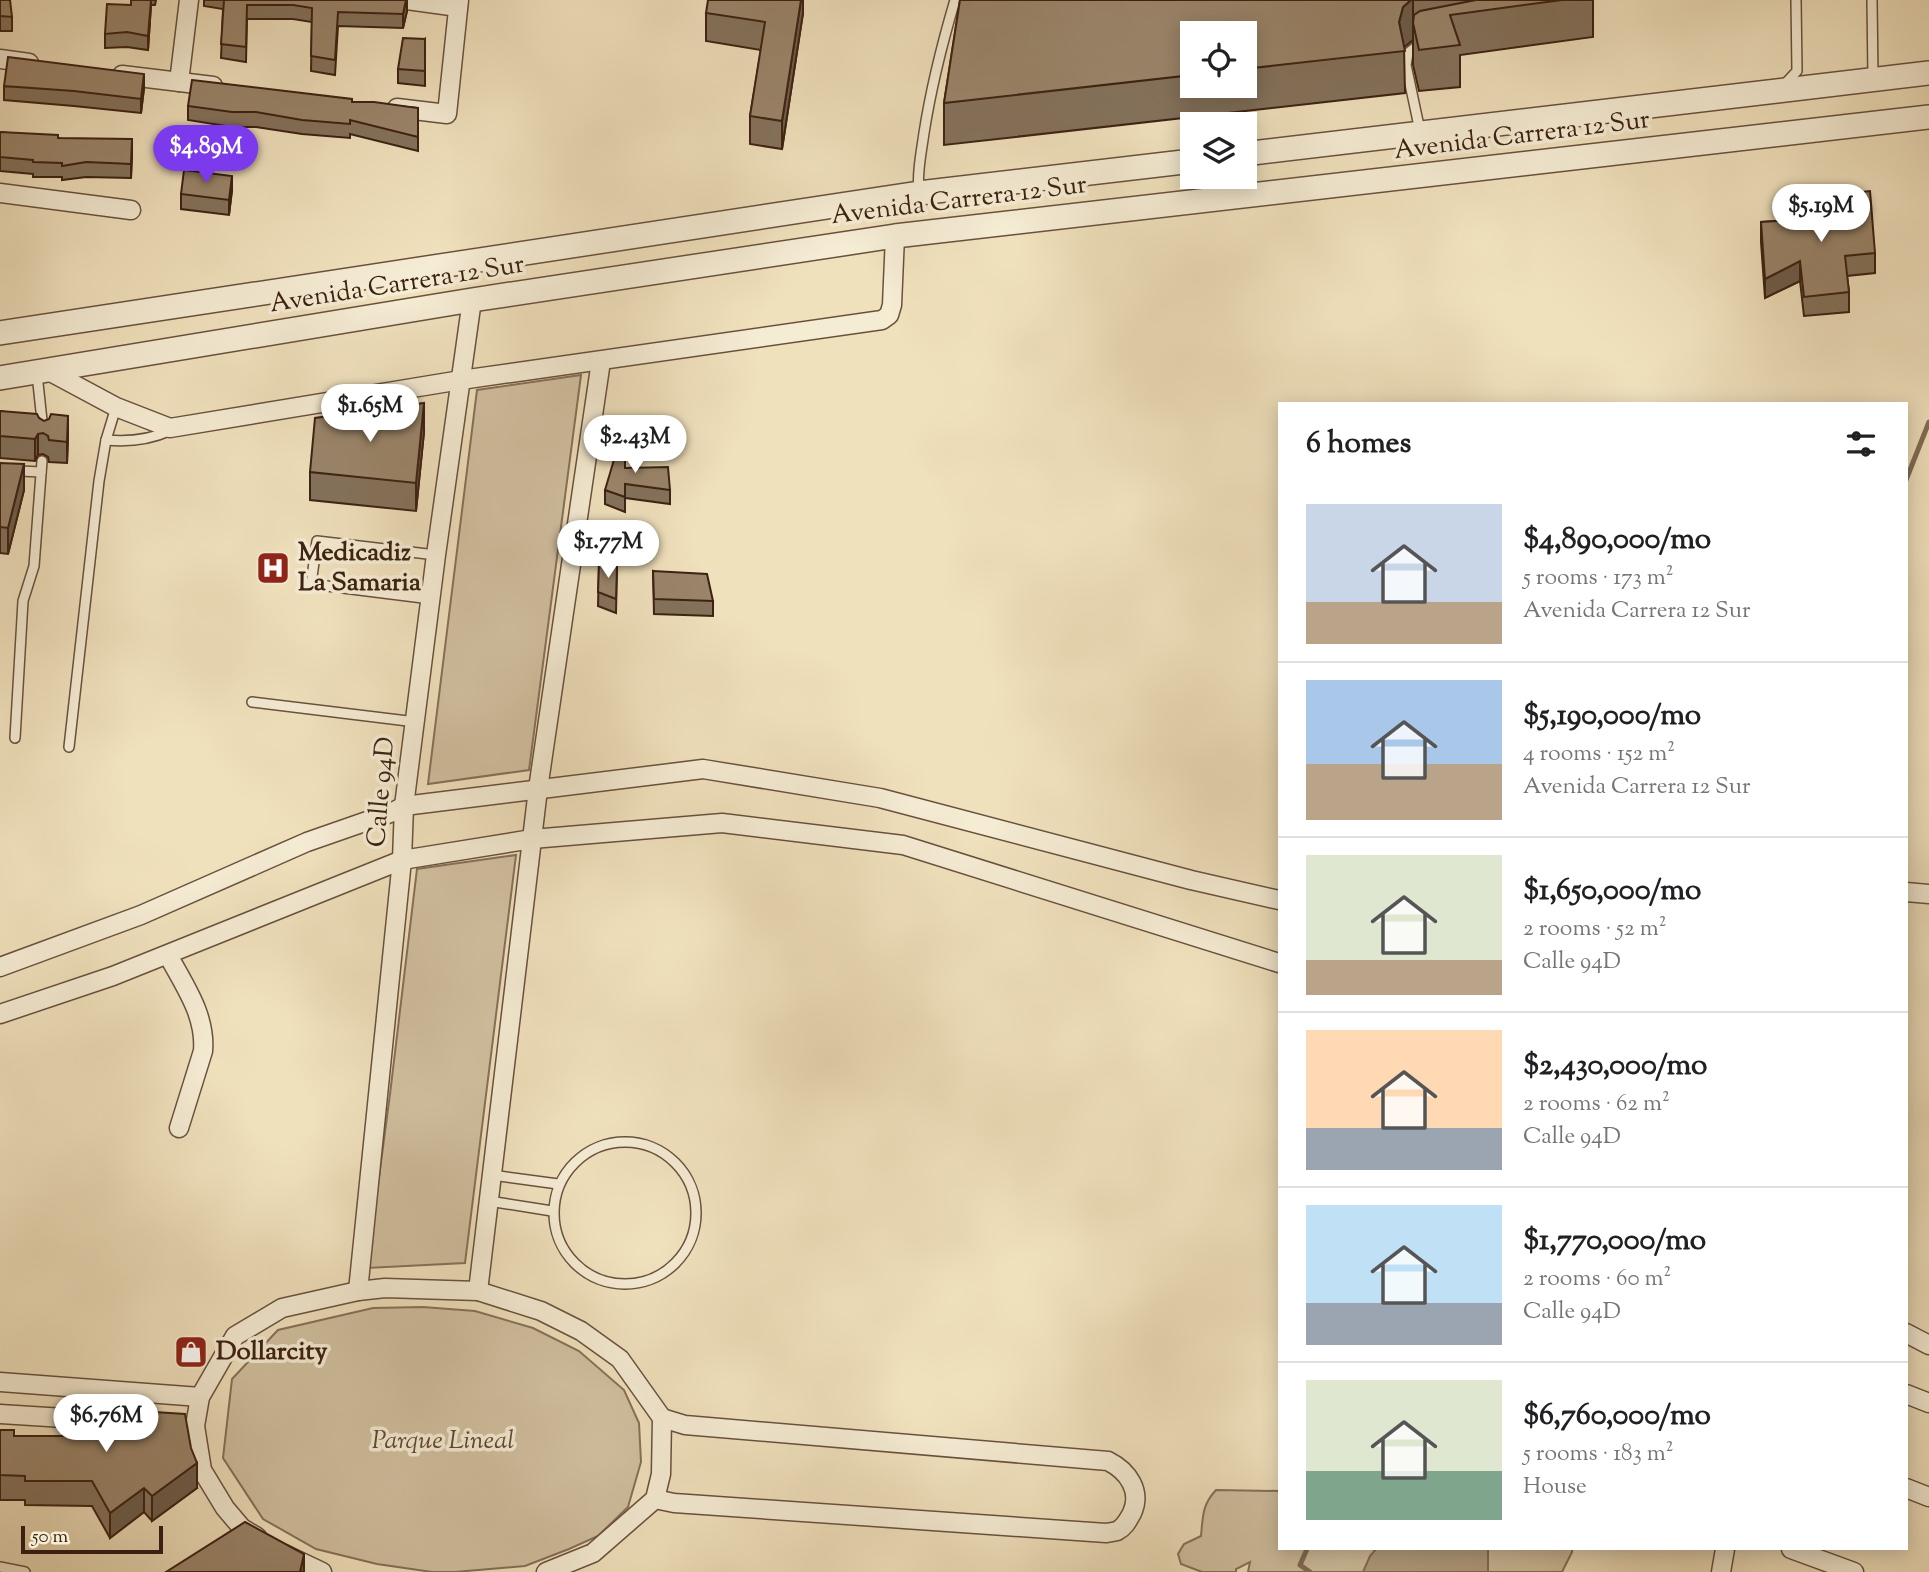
<!DOCTYPE html>
<html lang="en">
<head>
<meta charset="utf-8">
<style>
  :root { --surface:#fff; --page:#f6f6f6; --text:#202124; --muted:#757577; --line:#e0e0e0; --accent:#7c3aed }
  body { margin:0; font-family:"Sorts Mill Goudy",serif; background:var(--page); color:var(--text); height:100vh; display:flex; flex-direction:column; font-size:26px; white-space:nowrap }
  * { box-sizing:border-box; margin:0 }
  p { font-size:23px; color:var(--muted) }
  .icon { flex:none; width:38px; height:38px; fill:none; stroke:currentColor; stroke-width:2; stroke-linecap:round; stroke-linejoin:round }
  .map { position:relative; flex:1; overflow:hidden }
  .panel { position:absolute; left:1278px; top:402px; width:630px; height:1148px; display:flex; flex-direction:column; background:var(--surface); border-radius:0px; box-shadow:0 4px 18px #0003 }
  .panel>* { flex:none }
  .tools { position:absolute; left:1180px; top:21px; display:grid; gap:14px }
  .tools a { display:grid; place-items:center; width:77px; height:77px; border-radius:0px; background:var(--surface); box-shadow:0 4px 18px #0003; font-size:35px }
  .scale { position:absolute; left:21px; bottom:18px; width:142px; box-sizing:border-box; padding-left:7px; border:4px solid #3c2112; border-top:0; font-size:19px; line-height:24px; white-space:nowrap; color:#3c2112; -webkit-text-stroke:5px #f5ecd4; paint-order:stroke }
  .price { position:absolute; translate:-50% -60px; padding:0 16px; border-radius:24px; background:#fff; color:#222; font-size:23px; line-height:46px; filter:drop-shadow(0 2px 4px #0008) }
  .price::after { content:''; position:absolute; left:50%; top:42px; width:21px; height:16px; margin-left:-10px; background:inherit; clip-path:polygon(0 0,100% 0,50% 100%) }
  .price.active { background:var(--accent); color:#fff }
  ul { padding:0; list-style:none }
  li { display:flex; align-items:center; gap:21px; height:175px; padding:0 28px }
  li+li { border-top:2px solid var(--line) }
  li span { display:grid; place-items:center; flex:none; width:196px; height:140px; border-radius:0px; color:#555 }
  li>.icon { margin-inline-start:auto }
  span .icon { width:84px; height:84px; fill:#fffc; stroke-width:1 }
  li b { font-size:30px }
  h2 { display:flex; justify-content:space-between; align-items:center; height:84px; padding:0 28px; font-size:30px }
  .map>svg:first-child { display:block }
</style>
</head>
<body>
<div class="map">
<svg width="1929" height="1572" viewBox="0 0 1929 1572">
  <rect width="100%" height="100%" fill="#f0e1bd"/>
  <filter id="stains"><feTurbulence type="fractalNoise" baseFrequency=".00286" numOctaves="4"/><feColorMatrix values="0 0 0 0 .2 0 0 0 0 .09 0 0 0 0 .02 0 0 0 .5 -.17"/></filter>
  <radialGradient id="worn" r=".72"><stop offset=".6" stop-color="#630" stop-opacity="0"/><stop offset="1" stop-color="#630" stop-opacity=".3"/></radialGradient>
  <g fill="#d1c0a0" stroke="#867059" stroke-width="2">
    <polygon points="581,375 529,770 428,784 477,390"/>
    <polygon points="516,855 465,1263 367,1268 390,1094 417,869"/>
    <polygon points="423,1307 475,1311 533,1328 579,1351 624,1390 639,1423 641,1462 628,1507 598,1536 569,1549 525,1566 455,1572 432,1572 377,1564 316,1549 263,1519 223,1458 232,1379 278,1330 373,1308"/>
    <path d="M1216 1490 1279 1491V1549H1572V1552L1562 1572H1248L1250 1562 1236 1569V1572H1202L1181 1564 1178 1554 1184 1544 1201 1536C1203 1516 1202 1505 1216 1490Z"/>
  </g>
  <polygon fill="#b3a083" stroke="#836d56" stroke-width="2" points="1376,1549 1488,1549 1488,1572 1363,1572 1370,1556"/>
  <g fill="none" stroke-linecap="round" stroke-linejoin="round">
    <g stroke="#836d56" stroke-width="5">
      <polyline points="1906,480 1929,422"/>
      <polyline points="1307,1549 1300,1565 1310,1572"/>
    </g>
    <defs>
      <g id="service">
        <polyline points="1872,0 1873,77"/>
        <polyline points="1782,87 1797,71 1796,0"/>
        <polyline points="1420,131 1406,65 1408,53 1417,46 1424,45"/>
        <path d="M919 193C917 173 921 154 924 133 931 88 942 44 955 0"/>
        <polyline points="37,374 43,430"/>
        <path d="M106 440C128 442 149 440 169 431L170 428"/>
        <polyline points="0,470 41,472"/>
        <polyline points="431,599 311,584 317,541 436,555"/>
        <polyline points="252,702 416,722"/>
        <polyline points="15,738 23,601 34,566 42,461"/>
        <polyline points="69,747 99,481 106,440 116,407"/>
        <circle cx="625" cy="1213" r="71"/>
        <polyline points="492,1175 558,1184"/>
        <polyline points="489,1201 552,1211"/>
        <polyline points="0,1567 25,1572"/>
      </g>
      <g id="minor">
        <polyline points="407,0 458,7"/>
        <polyline points="0,59 29,63"/>
        <polyline points="122,75 213,86"/>
        <polyline points="179,82 189,0"/>
        <polyline points="397,108 447,114 459,0"/>
        <polyline points="0,193 131,210"/>
        <polyline points="47,370 116,407 170,428 461,380 882,320 889,315 892,305 895,236"/>
        <polyline points="1906,892 1929,894"/>
        <path d="M168 955C184 985 206 1015 203 1051L179 1128"/>
        <polyline points="0,967 141,915 307,842 393,812 404,806 703,769 880,798 1191,880 1279,900"/>
        <polyline points="0,1014 113,976 402,860 532,839 722,823 903,845 1279,963"/>
        <polyline points="358,1291 402,860 404,806 436,555 472,300"/>
        <polyline points="478,1291 538,789 601,361"/>
        <polyline points="1906,1333 1929,1345"/>
        <polyline points="0,1382 200,1397"/>
        <polyline points="1906,1394 1929,1403"/>
        <polyline points="0,1414 112,1421"/>
        <polyline points="1906,1488 1929,1497"/>
        <path d="M655 1499 674 1503 1106 1533C1110 1532 1114 1532 1117 1531 1125 1527 1128 1520 1132 1513 1142 1491 1128 1471 1108 1461L685 1425 662 1418"/>
        <polyline points="257,1537 242,1528 225,1508 202,1470 195,1426 200,1397 235,1336 282,1308 358,1291 385,1288 478,1291 541,1311 581,1331 620,1359 662,1418 661,1474 655,1499 593,1553 546,1572"/>
        <polyline points="1791,1549 1854,1572"/>
        <polyline points="284,1554 322,1572"/>
        <polyline points="1721,1572 1725,1549"/>
      </g>
      <g id="tertiary">
        <polyline points="1244,154 1929,73"/>
        <polyline points="0,333 919,193 1192,161"/>
        <polyline points="0,378 472,300 895,236 1929,117"/>
      </g>
    </defs>
    <use href="#service" stroke="#69513d" stroke-width="12"/>
    <use href="#minor" stroke="#69513d" stroke-width="21"/>
    <use href="#tertiary" stroke="#69513d" stroke-width="26"/>
    <use href="#service" stroke="#f5ecd4" stroke-width="9"/>
    <use href="#minor" stroke="#f5ecd4" stroke-width="18"/>
    <use href="#tertiary" stroke="#f5ecd4" stroke-width="23"/>
  </g>
  <g fill="#84725c" stroke="#3c2112" stroke-width="2" fill-rule="evenodd">
    <polygon points="0,0 12,17 12,31 0,31"/>
    <polygon points="131,0 156,0 155,5 151,5 148,50 127,47 105,48 105,34 131,5"/>
    <polygon points="204,0 407,0 407,11 403,28 338,26 335,75 311,71 312,22 293,19 247,19 246,62 221,58 223,9 204,6"/>
    <polygon points="803,0 803,13 782,149 750,144 750,116 761,50 706,41 706,13"/>
    <path d="M960 0H1593V37L1460 55V87L1419 91 1413 65V40L1404 47 1405 93 944 145V103ZM1192 33H1244V86H1192Z"/>
    <polygon points="425,39 425,86 398,83 398,69"/>
    <polygon points="4,86 144,88 141,113 74,106 4,100"/>
    <polygon points="352,102 418,108 418,151 350,134 350,138 302,134 256,127 232,127 188,120 188,106"/>
    <polygon points="0,132 58,138 132,153 131,178 86,177 62,180 62,177 33,177 33,174 0,171"/>
    <polygon points="232,190 229,215 181,209 181,194"/>
    <polygon points="1834,195 1875,253 1875,273 1847,276 1849,292 1849,312 1804,316 1800,281 1765,298 1761,242 1761,222 1834,217"/>
    <polygon points="0,411 39,418 68,437 67,463 49,462 48,457 43,454 38,455 35,461 0,458"/>
    <polygon points="424,432 416,511 310,500 310,472"/>
    <polygon points="0,463 24,490 8,554 0,553"/>
    <polygon points="625,468 670,490 670,504 625,498 625,512 605,504 605,490"/>
    <polygon points="599,564 617,566 616,613 598,606"/>
    <polygon points="653,571 713,601 713,616 654,614"/>
    <polygon points="91,1408 197,1488 152,1521 144,1512 110,1538 92,1506 25,1505 25,1500 0,1500 0,1430 14,1436 91,1436"/>
  </g>
  <g fill="#6c5d4b" stroke="#3c2112" stroke-width="2">
    <polygon points="151,0 151,5 148,50 148,36"/>
    <polygon points="406,0 407,11 403,28 403,14"/>
    <polygon points="801,0 803,0 803,13 782,149 782,121"/>
    <polygon points="1411,0 1413,0 1413,40 1403,48 1399,22 1403,7"/>
    <polygon points="144,74 144,88 141,113 141,99"/>
    <polygon points="132,139 132,153 131,178 131,164"/>
    <polygon points="232,176 232,190 229,215 229,200"/>
    <polygon points="1800,261 1800,281 1765,298 1765,279"/>
    <polygon points="424,403 424,432 416,511 416,483"/>
    <polygon points="68,416 68,437 67,463 67,442"/>
    <polygon points="38,434 38,455 35,461 35,439"/>
    <polygon points="24,464 24,490 8,554 8,528"/>
    <polygon points="197,1463 197,1488 152,1521 152,1496"/>
    <polygon points="144,1488 144,1512 110,1538 110,1513"/>
    <polygon points="304,1554 304,1572 300,1572"/>
  </g>
  <g fill="#9a856b" stroke="#3c2112" stroke-width="2">
    <polygon points="0,0 10,0 12,17 0,16"/>
    <polygon points="131,0 151,0 148,36 127,32 105,34 107,4 131,5"/>
    <polygon points="224,0 406,0 403,14 338,12 335,60 311,56 312,8 293,5 247,5 246,47 221,44"/>
    <polygon points="708,0 801,0 782,121 750,116 765,22 706,13"/>
    <polygon points="960,0 1411,0 1403,7 1399,22 1405,51 1244,69 1244,33 1192,33 1192,75 944,103"/>
    <polygon points="1476,0 1562,0 1450,15 1460,45 1419,50 1413,23 1414,15 1420,11"/>
    <polygon points="403,38 425,39 425,71 398,69"/>
    <polygon points="8,57 144,74 141,99 74,91 4,86"/>
    <polygon points="192,80 352,99 352,102 374,102 418,108 418,137 350,120 350,124 302,120 256,112 232,112 188,106"/>
    <polygon points="0,132 58,135 58,138 132,139 131,164 86,162 62,166 62,163 33,162 33,160 0,157"/>
    <polygon points="184,170 232,176 229,200 181,194"/>
    <polygon points="1870,191 1875,253 1845,256 1849,292 1804,297 1800,261 1765,279 1761,222 1836,217 1834,195"/>
    <polygon points="424,403 416,483 310,472 315,418"/>
    <polygon points="0,411 37,414 39,418 44,421 49,419 51,414 68,416 67,442 49,440 48,436 43,433 38,434 35,439 0,436"/>
    <polygon points="621,436 625,436 625,468 668,467 670,490 625,484 625,497 605,490"/>
    <polygon points="0,463 24,464 8,528 0,527"/>
    <polygon points="599,564 617,566 616,599 598,592"/>
    <polygon points="653,571 707,574 713,601 654,599"/>
    <polygon points="91,1408 185,1414 191,1448 197,1463 152,1496 144,1488 110,1513 92,1481 25,1481 25,1476 0,1475 0,1430 14,1430 14,1436 93,1436"/>
    <polygon points="245,1522 304,1554 300,1572 166,1572"/>
  </g>
  <defs>
    <symbol id="hospital-square" viewBox="-11 -11 22 22"><rect x="-9" y="-9" width="18" height="18" rx="4" fill="#8f2418" stroke="#f5ecd4"/><path d="M-5-5h3v3.5h4V-5h3V5h-3V1.5h-4V5h-3Z" fill="#fff"/></symbol>
    <symbol id="shop-square" viewBox="-11 -11 22 22"><rect x="-9" y="-9" width="18" height="18" rx="4" fill="#8f2418" stroke="#f5ecd4"/><path d="M-5-2.5h2.3a2.7 3.5 0 0 1 5.4 0H5L5.5 6h-11ZM-1.5-2.5h3a1.5 2.3 0 0 0-3 0Z" fill="#fff"/></symbol>
  </defs>
  <g fill-rule="evenodd">
    <use href="#hospital-square" x="254" y="549" width="38" height="38"/>
    <use href="#shop-square" x="172" y="1333" width="38" height="38"/>
  </g>
  <g text-anchor="middle" dominant-baseline="central" stroke-width="7" stroke-linejoin="round" paint-order="stroke">
    <g font-size="26" fill="#3c2112" stroke="#f5ecd4">
      <text transform="translate(1522 136) rotate(-7)">Avenida Carrera 12 Sur</text>
      <text transform="translate(959 201) rotate(-7)">Avenida Carrera 12 Sur</text>
      <text transform="translate(397 285) rotate(-9)">Avenida Carrera 12 Sur</text>
      <text transform="translate(382 792) rotate(-85)">Calle 94D</text>
    </g>
    <g font-size="26" font-weight="bold" fill="#3c2112" stroke="#f5ecd4" text-anchor="start">
      <text x="298" y="553">Medicadiz<tspan x="298" dy="30">La Samaria</tspan></text>
      <text x="216" y="1352">Dollarcity</text>
    </g>
    <g font-size="26" font-style="italic" fill="#614936" stroke="#f5ecd4">
      <text x="443" y="1441">Parque Lineal</text>
    </g>
  </g>
  <rect width="100%" height="100%" filter="url(#stains)"/>
  <rect width="100%" height="100%" fill="url(#worn)"/>
</svg>
<div class="tools">
<a><svg class="icon" aria-label="locate" viewBox="0 0 24 24"><circle cx="12" cy="12" r="6"/><path d="M12 2v4M12 18v4M2 12h4M18 12h4"/></svg></a>
<a><svg class="icon" aria-label="layers" viewBox="0 0 24 24"><path d="M12 4l9 5-9 5-9-5zM3 14l9 5 9-5"/></svg></a>
</div>
<div class="scale">50 m</div>
<b class="price active" style="left:206px;top:185px">$4.89M</b>
<b class="price" style="left:1821px;top:244px">$5.19M</b>
<b class="price" style="left:370px;top:444px">$1.65M</b>
<b class="price" style="left:635px;top:475px">$2.43M</b>
<b class="price" style="left:608px;top:580px">$1.77M</b>
<b class="price" style="left:106px;top:1454px">$6.76M</b>
<section class="panel">
<h2>6 homes<svg class="icon" aria-label="filters" viewBox="0 0 24 24"><path d="M4 7h16M4 17h16"/><circle cx="9" cy="7" r="2"/><circle cx="15" cy="17" r="2"/></svg></h2>
<ul>
<li><span style="background:linear-gradient(#c9d6e8 70%,#b9a48a 0)"><svg class="icon" aria-label="home" viewBox="0 0 24 24"><path d="M3 11l9-7 9 7M6 9v11h12V9"/></svg></span><div><b>$4,890,000/mo</b><p>5 rooms · 173 m²</p><p>Avenida Carrera 12 Sur</p></div></li>
<li><span style="background:linear-gradient(#a9c7e8 60%,#b9a48a 0)"><svg class="icon" aria-label="home" viewBox="0 0 24 24"><path d="M3 11l9-7 9 7M6 9v11h12V9"/></svg></span><div><b>$5,190,000/mo</b><p>4 rooms · 152 m²</p><p>Avenida Carrera 12 Sur</p></div></li>
<li><span style="background:linear-gradient(#dfe7d0 75%,#b9a48a 0)"><svg class="icon" aria-label="home" viewBox="0 0 24 24"><path d="M3 11l9-7 9 7M6 9v11h12V9"/></svg></span><div><b>$1,650,000/mo</b><p>2 rooms · 52 m²</p><p>Calle 94D</p></div></li>
<li><span style="background:linear-gradient(#ffd9b3 70%,#9aa5b1 0)"><svg class="icon" aria-label="home" viewBox="0 0 24 24"><path d="M3 11l9-7 9 7M6 9v11h12V9"/></svg></span><div><b>$2,430,000/mo</b><p>2 rooms · 62 m²</p><p>Calle 94D</p></div></li>
<li><span style="background:linear-gradient(#bfe0f5 70%,#9aa5b1 0)"><svg class="icon" aria-label="home" viewBox="0 0 24 24"><path d="M3 11l9-7 9 7M6 9v11h12V9"/></svg></span><div><b>$1,770,000/mo</b><p>2 rooms · 60 m²</p><p>Calle 94D</p></div></li>
<li><span style="background:linear-gradient(#dfe7d0 65%,#7fa58c 0)"><svg class="icon" aria-label="home" viewBox="0 0 24 24"><path d="M3 11l9-7 9 7M6 9v11h12V9"/></svg></span><div><b>$6,760,000/mo</b><p>5 rooms · 183 m²</p><p>House</p></div></li>
</ul>
</section>
</div>
</body>
</html>
